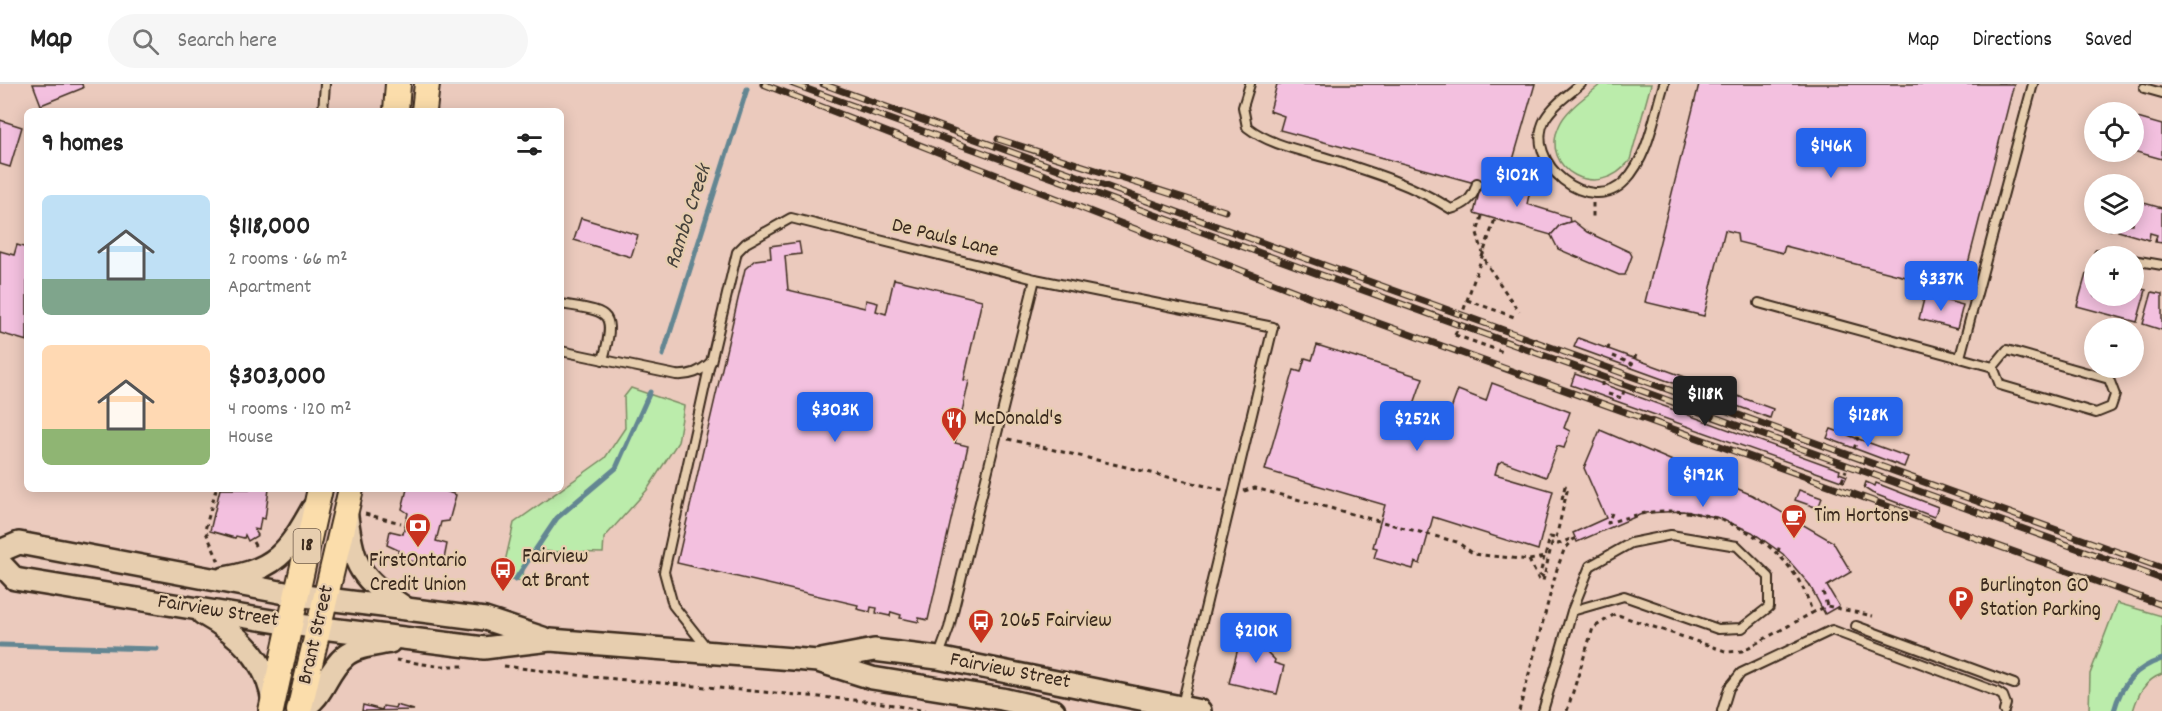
<!DOCTYPE html>
<html lang="en">
<head>
<meta charset="utf-8">
<style>
  :root { --surface:#fff; --page:#f6f6f6; --text:#222; --muted:#767676; --line:#e0e0e0; --accent:#2563eb }
  body { margin:0; font-family:Dekko,sans-serif; background:var(--page); color:var(--text); height:100vh; display:flex; flex-direction:column; font-size:22px; white-space:nowrap }
  * { box-sizing:border-box; margin:0 }
  p { font-size:20px; color:var(--muted) }
  .icon { flex:none; width:33px; height:33px; fill:none; stroke:currentColor; stroke-width:2; stroke-linecap:round; stroke-linejoin:round }
  .map { position:relative; flex:1; overflow:hidden }
  .details { position:absolute; left:24px; top:24px; width:540px; height:384px; display:flex; flex-direction:column; background:var(--surface); border-radius:9px; box-shadow:0 3px 15px #0003 }
  .details>* { flex:none }
  .tools { position:absolute; left:2084px; top:18px; display:grid; gap:12px }
  .tools a { display:grid; place-items:center; width:60px; height:60px; border-radius:50%; background:var(--surface); box-shadow:0 3px 15px #0003; font-size:30px }
  .price { position:absolute; translate:-50% -51px; padding:0 14px; border-radius:6px; background:var(--accent); color:#fff; font-size:20px; line-height:39px; filter:drop-shadow(0 2px 3px #0008) }
  .price::after { content:''; position:absolute; left:50%; top:36px; width:18px; height:14px; margin-left:-9px; background:inherit; clip-path:polygon(0 0,100% 0,50% 100%) }
  .price.on { background:#222; color:#fff }
  ul { padding:0; list-style:none }
  li { display:flex; align-items:center; gap:18px; height:150px; padding:0 18px }
  li span { display:grid; place-items:center; flex:none; width:168px; height:120px; border-radius:9px; color:#555 }
  li>.icon { margin-inline-start:auto }
  span .icon { width:72px; height:72px; fill:#fffc; stroke-width:1 }
  li b { font-size:26px }
  h2 { display:flex; justify-content:space-between; align-items:center; height:72px; padding:0 18px; font-size:26px }
  header { display:flex; align-items:center; gap:36px; box-sizing:border-box; height:84px; padding:0 30px; background:var(--surface); border-bottom:2px solid var(--line) }
  header strong { font-size:28px }
  nav { display:flex; gap:33px; margin-inline-start:auto; font-size:21px }
  .search { width:420px; height:54px; background:var(--page); display:flex; align-items:center; gap:15px; box-sizing:border-box; padding:0 21px; border-radius:33px; color:var(--muted); font-size:22px }
  .map>svg:first-child { display:block }
</style>
</head>
<body>
<header>
<strong>Map</strong>
<div class="search"><svg class="icon" aria-label="search" viewBox="0 0 24 24"><circle cx="10" cy="10" r="6"/><path d="M15 15l6 6"/></svg>Search here</div>
<nav><a>Map</a><a>Directions</a><a>Saved</a></nav>
</header>
<div class="map">
<svg width="2162" height="627" viewBox="0 0 2162 627">
  <rect width="100%" height="100%" fill="#ebcabd"/>
  <filter id="ink" filterUnits="userSpaceOnUse"><feTurbulence type="fractalNoise" baseFrequency=".0167" numOctaves="2"/><feDisplacementMap in="SourceGraphic" scale="12" xChannelSelector="R" yChannelSelector="G"/><feConvolveMatrix kernelMatrix="1 2 1 2 8 2 1 2 1" color-interpolation-filters="sRGB"/></filter>
  <g filter="url(#ink)">
    <g fill="#bbecab" stroke="#7b8b64" stroke-width="1.5">
      <path d="M1601 0H1651L1630 76C1598 119 1539 85 1559 42 1566 25 1587 12 1601 0Z"/>
      <polygon points="631,304 684,322 678,358 647,406 604,454 603,469 527,467 522,497 501,495 514,439 605,374 625,344 624,313"/>
      <path d="M2117 519 2162 532V590C2145 596 2138 610 2133 627H2089L2090 590Z"/>
    </g>
    <g fill="none" stroke-linecap="round" stroke-linejoin="round">
      <g stroke="#638692" stroke-width="5">
        <polyline points="663,271 747,5"/>
        <polyline points="515,496 557,434 616,384 650,308"/>
        <polyline points="0,561 157,565"/>
        <path d="M2114 627C2121 600 2135 584 2162 575"/>
      </g>
    </g>
    <g fill="#f3c0df" stroke="#3b2a1e" stroke-width="1.5">
      <polygon points="33,0 82,0 83,4 41,21"/>
      <polygon points="1277,0 1535,0 1504,107 1280,46 1284,32 1270,27"/>
      <polygon points="1699,0 2014,0 1961,207 1785,162 1783,169 1738,158 1737,149 1725,146 1704,232 1645,218"/>
      <polygon points="2134,33 2162,41 2162,75 2133,67"/>
      <polygon points="0,36 22,43 10,83 0,80"/>
      <polygon points="1509,92 1520,95 1528,103 1529,111 1527,120 1569,133 1570,138 1560,141 1551,151 1474,129 1481,101 1504,107"/>
      <polygon points="2133,116 2162,124 2162,159 2155,158 2157,151 2150,149 2149,156 2118,147 2120,140 2117,140 2133,140"/>
      <polygon points="581,134 638,151 631,173 574,156"/>
      <polygon points="1573,137 1587,148 1630,168 1632,172 1625,191 1619,191 1558,165 1551,151 1560,141"/>
      <polygon points="2099,140 2117,140 2113,140 2111,146 2098,142"/>
      <polygon points="799,158 801,170 785,172 788,206 865,224 866,216 878,219 876,227 886,230 894,195 982,216 964,296 969,297 955,359 968,362 928,536 919,534 919,538 900,534 901,531 891,528 890,532 876,529 877,524 871,523 870,528 857,525 858,521 677,479 745,185 755,176 771,174 770,162"/>
      <polygon points="17,161 27,164 27,257 0,249 0,167 14,171"/>
      <polygon points="2086,190 2094,192 2094,212 2133,212 2133,203 2146,206 2137,238 2077,222"/>
      <polygon points="2152,208 2162,210 2162,246 2143,240"/>
      <polygon points="1925,211 1963,221 1957,245 1919,235"/>
      <polygon points="1578,254 1773,325 1770,334 1574,263"/>
      <polygon points="1317,261 1423,294 1413,323 1447,336 1458,306 1486,317 1492,299 1570,328 1564,344 1570,347 1564,364 1557,362 1546,393 1502,377 1498,380 1495,390 1553,407 1538,466 1433,433 1420,480 1415,478 1413,485 1374,474 1377,464 1373,463 1385,421 1265,386 1294,286 1301,288 1305,274 1312,276"/>
      <polygon points="1575,290 1840,386 1839,389 1847,392 1844,398 1571,301"/>
      <polygon points="1831,345 1908,373 1904,383 1827,354"/>
      <polygon points="1600,346 1752,411 1833,458 1851,488 1827,502 1839,522 1825,530 1809,500 1783,470 1752,448 1716,433 1683,427 1644,429 1577,458 1573,449 1606,434 1584,384"/>
      <polygon points="1866,398 1875,402 1876,399 1938,423 1934,433 1872,409 1864,404"/>
      <polygon points="220,405 269,405 265,435 261,434 259,446 254,445 258,451 248,457 245,451 244,454 236,452 235,454 210,447"/>
      <polygon points="407,405 440,405 456,411 449,437 441,438 436,457 447,460 444,475 440,477 433,475 428,481 399,474 398,466 387,461 390,447 403,450 408,429 402,425"/>
      <polygon points="1799,406 1822,414 1818,424 1795,416"/>
      <polygon points="1243,545 1271,553 1267,568 1275,576 1274,579 1284,582 1277,610 1229,599"/>
      <polygon points="363,621 382,626 383,622 395,624 396,621 414,626 362,627"/>
    </g>
    <g fill="none" stroke-linecap="round" stroke-linejoin="round">
      <defs>
        <g id="lane">
          <path d="M1250 0 1243 23 1247 43C1270 61 1300 66 1327 74 1369 87 1414 101 1451 125 1465 121 1473 115 1477 99"/>
          <path d="M1581 0C1569 10 1553 21 1545 35 1522 78 1590 134 1625 97 1649 72 1654 31 1664 0"/>
          <polyline points="2144,4 2162,9"/>
          <polyline points="323,27 325,0"/>
          <polyline points="2099,170 2113,172"/>
          <polyline points="2133,176 2162,181"/>
          <polyline points="1035,195 1273,243 1182,621"/>
          <polyline points="1759,219 1993,283 2000,301 2096,329 2111,323 2115,311 2109,295 2007,266 1993,283"/>
          <path d="M561 220C608 228 617 225 603 276"/>
          <path d="M561 267 676 291C690 292 700 288 711 278L737 168 746 159 791 134 1035 195 949 544 938 574"/>
          <polyline points="1960,273 2033,0"/>
          <polyline points="1856,542 2014,600"/>
          <polyline points="707,564 673,521 664,488 710,279"/>
          <polyline points="1543,627 1572,527 1590,482 1631,459 1671,451 1737,462 1769,493 1769,523 1742,544 1718,545 1624,512 1572,527"/>
          <polyline points="1722,627 1729,604 1741,589 1832,546 1997,608 2003,612 2006,620 2004,627"/>
        </g>
        <g id="secondary">
          <path d="M347 433C354 484 360 494 404 523"/>
          <polyline points="0,467 19,459 296,511 485,535 543,554"/>
          <polyline points="0,479 15,495 290,540 484,564 550,556 818,577 872,594 1002,615 1054,627"/>
          <path d="M224 494C275 486 288 468 312 425"/>
          <path d="M203 530C239 550 268 577 273 619"/>
          <polyline points="821,576 874,566 938,574 1200,627"/>
          <path d="M300 626C325 613 325 589 345 572 356 562 376 561 390 558"/>
        </g>
        <g id="primary">
          <polyline points="396,27 398,0"/>
          <polyline points="424,27 427,0"/>
          <polyline points="271,627 320,405"/>
          <polyline points="299,627 351,405"/>
        </g>
      </defs>
      <use href="#lane" stroke="#3b2a1e" stroke-width="12"/>
      <use href="#secondary" stroke="#3b2a1e" stroke-width="26"/>
      <use href="#primary" stroke="#3b2a1e" stroke-width="28"/>
      <g stroke="#3b2a1e" stroke-width="3" stroke-dasharray="4.5 4.5" stroke-linecap="butt">
        <polyline points="1524,99 1540,86"/>
        <polyline points="1593,119 1593,137"/>
        <polyline points="1482,132 1477,149 1486,179 1519,228"/>
        <polyline points="1467,216 1517,234"/>
        <polyline points="1455,251 1503,268"/>
        <polyline points="1608,266 1609,261"/>
        <polyline points="1613,272 1632,280 1636,271"/>
        <polyline points="1602,302 1602,298"/>
        <polyline points="1608,310 1622,314 1624,306"/>
        <polyline points="1008,355 1223,406"/>
        <polyline points="1854,365 1858,353"/>
        <polyline points="1842,397 1846,386"/>
        <polyline points="216,405 205,446 219,478"/>
        <polyline points="1244,407 1255,404 1457,458 1474,470 1529,476 1545,473 1550,453 1556,454"/>
        <polyline points="1562,415 1565,402"/>
        <path d="M1612 429 1608 439C1627 433 1647 427 1667 427 1730 426 1797 466 1812 529L1827 522 1873 532"/>
        <polyline points="365,430 401,439"/>
        <polyline points="1556,454 1568,403 1565,402"/>
        <polyline points="253,458 257,465"/>
        <polyline points="1778,468 1780,460"/>
        <polyline points="1544,473 1540,491 1544,493 1552,459 1558,460 1573,454"/>
        <polyline points="1529,476 1539,496 1543,497 1544,493"/>
        <polyline points="1823,508 1827,522"/>
        <polyline points="396,576 437,582 464,582"/>
        <polyline points="504,582 593,593 877,618 925,627"/>
        <polyline points="1519,627 1557,485 1564,466 1575,454"/>
        <polyline points="1567,627 1593,544 1615,530 1728,568 1742,567 1812,529"/>
      </g>
      <use href="#lane" stroke="#e7ceaf" stroke-width="8"/>
      <use href="#secondary" stroke="#e7ceaf" stroke-width="21"/>
      <use href="#primary" stroke="#fbddab" stroke-width="24"/>
      <defs>
        <g id="rail">
          <polyline points="763,0 1356,231 2162,521"/>
          <polyline points="793,0 2162,495"/>
          <polyline points="823,0 2162,484"/>
          <polyline points="998,55 1225,127"/>
        </g>
      </defs>
      <use href="#rail" stroke="#3b2a1e" stroke-width="7"/>
      <use href="#rail" stroke="#e7ceaf" stroke-width="4.5" stroke-dasharray="14" stroke-linecap="butt"/>
      <polyline stroke="#3b2a1e" stroke-width="3" stroke-dasharray="4.5 4.5" stroke-linecap="butt" points="1455,251 1495,135"/>
    </g>
  </g>
  <defs>
    <symbol id="restaurant-pin" viewBox="-11 -11 22 30"><path d="M0 17L-7.5 6A9.5 9.5 0 1 1 7.5 6Z" fill="#c8321e" stroke="#e7ceaf"/><path d="M-5-6h1v4h1v-4h1v4h1v-4h1v5L-1.5 .5V6h-2V.5L-5-1ZM5-6V6H3V1.5H1.5Q1.5-4 5-6Z" fill="#fff"/></symbol>
    <symbol id="cafe-pin" viewBox="-11 -11 22 30"><path d="M0 17L-7.5 6A9.5 9.5 0 1 1 7.5 6Z" fill="#c8321e" stroke="#e7ceaf"/><path d="M-5.5-4.5H6V0H3Q3 3.5 0 3.5H-2.5Q-5.5 3.5-5.5 0ZM3-3.2v2h1.7v-2ZM-6 4.5H4V6H-6Z" fill="#fff"/></symbol>
    <symbol id="bank-pin" viewBox="-11 -11 22 30"><path d="M0 17L-7.5 6A9.5 9.5 0 1 1 7.5 6Z" fill="#c8321e" stroke="#e7ceaf"/><path d="M-6-4H6V4H-6ZM0-2.3a2.3 2.3 0 1 0 0 4.6a2.3 2.3 0 1 0 0-4.6Z" fill="#fff"/></symbol>
    <symbol id="bus-pin" viewBox="-11 -11 22 30"><path d="M0 17L-7.5 6A9.5 9.5 0 1 1 7.5 6Z" fill="#c8321e" stroke="#e7ceaf"/><path d="M-5-6H5V4H4V6H2V4H-2V6H-4V4H-5ZM-3.5-4V0h7V-4ZM-3.5 1.2v1.5H-2V1.2ZM2 1.2v1.5H3.5V1.2Z" fill="#fff"/></symbol>
    <symbol id="parking-pin" viewBox="-11 -11 22 30"><path d="M0 17L-7.5 6A9.5 9.5 0 1 1 7.5 6Z" fill="#c8321e" stroke="#e7ceaf"/><path d="M-3.5-5.5H1a3.5 3.5 0 0 1 0 7H-1V5.5H-3.5ZM-1-3.4V-.6H.8a1.4 1.4 0 0 0 0-2.8Z" fill="#fff"/></symbol>
  </defs>
  <g fill-rule="evenodd">
    <use href="#restaurant-pin" x="939" y="321" width="30" height="40"/>
    <use href="#cafe-pin" x="1779" y="418" width="30" height="40"/>
    <use href="#bank-pin" x="403" y="427" width="30" height="40"/>
    <use href="#bus-pin" x="488" y="471" width="30" height="40"/>
    <use href="#parking-pin" x="1946" y="500" width="30" height="40"/>
    <use href="#bus-pin" x="966" y="523" width="30" height="40"/>
  </g>
  <g text-anchor="middle" dominant-baseline="central" stroke-width="4.5" stroke-linejoin="round" paint-order="stroke">
    <rect fill="#e7ceaf" stroke="#6f5b4a" stroke-width="1.5" x="293.5" y="445" width="27" height="34" rx="4.5"/>
    <g font-size="20" font-weight="bold" fill="#3b2a1e">
      <text x="307" y="462">18</text>
    </g>
    <g font-size="21" fill="#3b2a1e" stroke="#e7ceaf">
      <text transform="translate(945 155) rotate(14)">De Pauls Lane</text>
      <text transform="translate(218 528) rotate(9)">Fairview Street</text>
      <text transform="translate(317 551) rotate(-77)">Brant Street</text>
      <text transform="translate(1010 588) rotate(11)">Fairview Street</text>
    </g>
    <g font-size="21" fill="#3b2a1e" stroke="#e7ceaf" text-anchor="start">
      <text x="974" y="336">McDonald's</text>
      <text x="1814" y="433">Tim Hortons</text>
      <text x="522" y="474">Fairview<tspan x="522" dy="24">at Brant</tspan></text>
      <text x="418" y="478" text-anchor="middle">FirstOntario<tspan x="418" dy="24">Credit Union</tspan></text>
      <text x="1980" y="503">Burlington GO<tspan x="1980" dy="24">Station Parking</tspan></text>
      <text x="1000" y="538">2065 Fairview</text>
    </g>
    <g font-size="22" font-style="italic" fill="#45413b" stroke="#e7ceaf">
      <text transform="translate(689 133) rotate(-72)">Rambo Creek</text>
    </g>
  </g>
</svg>
<div class="tools">
<a><svg class="icon" aria-label="locate" viewBox="0 0 24 24"><circle cx="12" cy="12" r="6"/><path d="M12 2v4M12 18v4M2 12h4M18 12h4"/></svg></a>
<a><svg class="icon" aria-label="layers" viewBox="0 0 24 24"><path d="M12 4l9 5-9 5-9-5zM3 14l9 5 9-5"/></svg></a>
<a>+</a>
<a>−</a>
</div>
<b class="price" style="left:1831px;top:95px">$146K</b>
<b class="price" style="left:1517px;top:124px">$102K</b>
<b class="price" style="left:1941px;top:228px">$337K</b>
<b class="price on" style="left:1705px;top:343px">$118K</b>
<b class="price" style="left:835px;top:359px">$303K</b>
<b class="price" style="left:1868px;top:364px">$128K</b>
<b class="price" style="left:1417px;top:368px">$252K</b>
<b class="price" style="left:1703px;top:424px">$192K</b>
<b class="price" style="left:1256px;top:580px">$210K</b>
<section class="details">
<h2>9 homes<svg class="icon" aria-label="filters" viewBox="0 0 24 24"><path d="M4 7h16M4 17h16"/><circle cx="9" cy="7" r="2"/><circle cx="15" cy="17" r="2"/></svg></h2>
<ul>
<li><span style="background:linear-gradient(#bfe0f5 70%,#7fa58c 0)"><svg class="icon" aria-label="home" viewBox="0 0 24 24"><path d="M3 11l9-7 9 7M6 9v11h12V9"/></svg></span><div><b>$118,000</b><p>2 rooms · 66 m²</p><p>Apartment</p></div></li>
<li><span style="background:linear-gradient(#ffd9b3 70%,#8fb573 0)"><svg class="icon" aria-label="home" viewBox="0 0 24 24"><path d="M3 11l9-7 9 7M6 9v11h12V9"/></svg></span><div><b>$303,000</b><p>4 rooms · 120 m²</p><p>House</p></div></li>
</ul>
</section>
</div>
</body>
</html>
